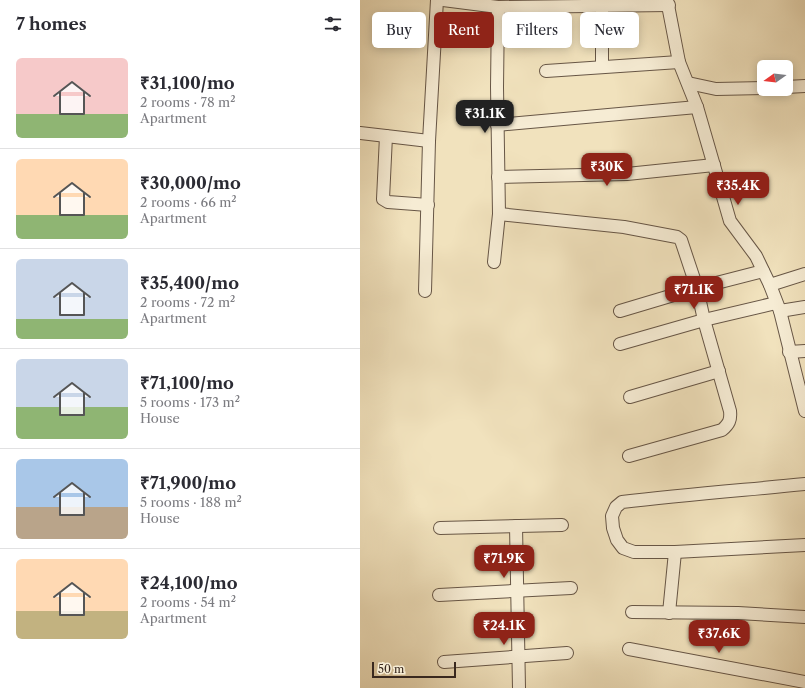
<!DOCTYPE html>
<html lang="en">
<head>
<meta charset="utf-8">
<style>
  :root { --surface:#fff; --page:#f7f7f7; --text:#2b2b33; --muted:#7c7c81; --line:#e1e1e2; --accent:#8f2418 }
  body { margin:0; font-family:"Libre Caslon Text",serif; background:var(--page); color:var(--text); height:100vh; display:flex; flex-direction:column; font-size:15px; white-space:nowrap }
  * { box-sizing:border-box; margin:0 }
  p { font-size:13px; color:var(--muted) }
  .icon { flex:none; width:22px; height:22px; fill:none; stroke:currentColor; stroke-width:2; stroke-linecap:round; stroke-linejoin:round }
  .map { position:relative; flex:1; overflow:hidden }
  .details { display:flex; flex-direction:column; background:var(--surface); width:360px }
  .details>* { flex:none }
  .banner { position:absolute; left:12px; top:12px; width:373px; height:36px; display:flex; gap:8px }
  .needle { width:26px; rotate:256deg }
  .controls { position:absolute; left:397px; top:60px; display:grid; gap:8px }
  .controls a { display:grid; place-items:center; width:36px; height:36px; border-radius:6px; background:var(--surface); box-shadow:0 2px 10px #0003; font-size:20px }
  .scale { position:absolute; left:12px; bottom:10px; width:84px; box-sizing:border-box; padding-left:4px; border:2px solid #39281e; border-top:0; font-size:11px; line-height:14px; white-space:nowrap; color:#39281e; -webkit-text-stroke:3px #f6ecd4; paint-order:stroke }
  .price { position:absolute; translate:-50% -34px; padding:0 9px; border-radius:8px; background:var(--accent); color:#fff; font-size:13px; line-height:26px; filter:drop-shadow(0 1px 2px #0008) }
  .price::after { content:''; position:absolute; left:50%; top:24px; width:12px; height:9px; margin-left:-6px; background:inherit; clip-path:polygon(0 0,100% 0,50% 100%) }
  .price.on { background:#222; color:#fff }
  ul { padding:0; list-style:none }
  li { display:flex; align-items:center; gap:12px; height:100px; padding:0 16px }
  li+li { border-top:1px solid var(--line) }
  li span { display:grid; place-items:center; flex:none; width:112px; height:80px; border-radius:6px; color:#555 }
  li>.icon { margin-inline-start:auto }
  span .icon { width:48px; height:48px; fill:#fffc; stroke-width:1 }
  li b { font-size:17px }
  h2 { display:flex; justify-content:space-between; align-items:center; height:48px; padding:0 16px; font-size:17px }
  .chip { padding:0 14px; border-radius:6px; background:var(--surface); box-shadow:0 2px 10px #0003; font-size:14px; line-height:36px }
  .chip.on { background:var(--accent); color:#fff }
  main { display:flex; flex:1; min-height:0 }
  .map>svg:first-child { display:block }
</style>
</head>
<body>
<main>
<section class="details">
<h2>7 homes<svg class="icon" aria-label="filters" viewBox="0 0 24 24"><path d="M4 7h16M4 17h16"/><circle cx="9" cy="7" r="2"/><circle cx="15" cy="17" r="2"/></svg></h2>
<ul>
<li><span style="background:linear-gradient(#f6c9c9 70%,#8fb573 0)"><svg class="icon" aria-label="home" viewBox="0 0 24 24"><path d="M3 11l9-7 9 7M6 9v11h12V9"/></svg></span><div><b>₹31,100/mo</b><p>2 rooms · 78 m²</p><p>Apartment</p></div></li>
<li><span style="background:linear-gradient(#ffd9b3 70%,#8fb573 0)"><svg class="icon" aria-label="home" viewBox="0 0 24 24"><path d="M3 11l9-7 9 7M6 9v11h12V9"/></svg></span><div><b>₹30,000/mo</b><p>2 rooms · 66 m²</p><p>Apartment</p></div></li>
<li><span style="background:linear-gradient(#c9d6e8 75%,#8fb573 0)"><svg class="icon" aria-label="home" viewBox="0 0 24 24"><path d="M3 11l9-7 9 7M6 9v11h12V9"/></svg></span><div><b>₹35,400/mo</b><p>2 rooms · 72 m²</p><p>Apartment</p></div></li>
<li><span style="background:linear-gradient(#c9d6e8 60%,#8fb573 0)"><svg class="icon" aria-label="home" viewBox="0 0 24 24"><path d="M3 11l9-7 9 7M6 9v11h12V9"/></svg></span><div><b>₹71,100/mo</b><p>5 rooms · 173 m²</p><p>House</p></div></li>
<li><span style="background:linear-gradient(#a9c7e8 60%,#b9a48a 0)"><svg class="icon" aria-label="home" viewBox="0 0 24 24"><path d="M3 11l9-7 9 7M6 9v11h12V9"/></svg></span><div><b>₹71,900/mo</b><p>5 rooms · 188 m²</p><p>House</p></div></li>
<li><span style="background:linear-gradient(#ffd9b3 65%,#c2b280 0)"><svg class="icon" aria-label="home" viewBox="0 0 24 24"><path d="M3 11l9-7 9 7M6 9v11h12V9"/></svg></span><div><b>₹24,100/mo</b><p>2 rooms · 54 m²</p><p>Apartment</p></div></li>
</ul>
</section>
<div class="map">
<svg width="445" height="688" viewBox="0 0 445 688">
  <rect width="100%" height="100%" fill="#f1e2bd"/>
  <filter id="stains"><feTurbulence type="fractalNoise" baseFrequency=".005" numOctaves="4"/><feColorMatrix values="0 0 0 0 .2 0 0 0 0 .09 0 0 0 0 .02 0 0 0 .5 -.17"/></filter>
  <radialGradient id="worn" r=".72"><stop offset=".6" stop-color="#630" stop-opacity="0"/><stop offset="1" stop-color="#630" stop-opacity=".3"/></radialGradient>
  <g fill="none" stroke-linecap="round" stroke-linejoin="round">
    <defs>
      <g id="minor">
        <polyline points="83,0 138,7 309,5"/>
        <polyline points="307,0 319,62 337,107 370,221 396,256 410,285 420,311 445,411"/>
        <polyline points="242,67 242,5"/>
        <polyline points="186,71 319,62"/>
        <polyline points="328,83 356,89 404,88"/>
        <polyline points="426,87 445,86"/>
        <polyline points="137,125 337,107"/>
        <polyline points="0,133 69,141"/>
        <polyline points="26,136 23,199 28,202 68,205"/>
        <polyline points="138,177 267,174 354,165"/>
        <path d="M139 214 264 227 317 237 321 240 337 288 344 320 370 411C371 420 369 424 362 430L269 456"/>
        <polyline points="134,262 139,214 137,87 138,7"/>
        <polyline points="410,285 445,274"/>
        <polyline points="65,291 69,141 77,0"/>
        <polyline points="260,311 337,288 403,271"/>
        <polyline points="420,311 445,307"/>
        <polyline points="260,344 344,320 416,303"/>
        <polyline points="429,352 445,351"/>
        <polyline points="270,397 359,371"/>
        <path d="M445 484C384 490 323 495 262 502L256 507 252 516 253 528 257 540 263 548 274 552H315L445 545"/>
        <polyline points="156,526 159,688"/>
        <polyline points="80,528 202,525"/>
        <polyline points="79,595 211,588"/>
        <polyline points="272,612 378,613 445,617"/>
        <polyline points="309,613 315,552"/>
        <polyline points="269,649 445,682"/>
        <polyline points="84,662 207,653"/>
      </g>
    </defs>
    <use href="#minor" stroke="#675646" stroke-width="14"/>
    <use href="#minor" stroke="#f6ecd4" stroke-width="12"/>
  </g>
  <rect width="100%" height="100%" filter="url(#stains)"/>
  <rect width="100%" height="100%" fill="url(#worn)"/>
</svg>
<div class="controls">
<a><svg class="needle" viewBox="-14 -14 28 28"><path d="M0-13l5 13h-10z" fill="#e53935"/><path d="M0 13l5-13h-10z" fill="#7c7c81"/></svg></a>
</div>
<div class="scale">50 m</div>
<b class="price on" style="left:125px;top:134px">₹31.1K</b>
<b class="price" style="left:247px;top:187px">₹30K</b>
<b class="price" style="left:378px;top:206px">₹35.4K</b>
<b class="price" style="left:334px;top:310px">₹71.1K</b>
<b class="price" style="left:144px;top:579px">₹71.9K</b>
<b class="price" style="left:144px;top:646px">₹24.1K</b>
<b class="price" style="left:359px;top:654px">₹37.6K</b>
<div class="banner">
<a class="chip">Buy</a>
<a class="chip on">Rent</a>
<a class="chip">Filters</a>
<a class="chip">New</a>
</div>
</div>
</main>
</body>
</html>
